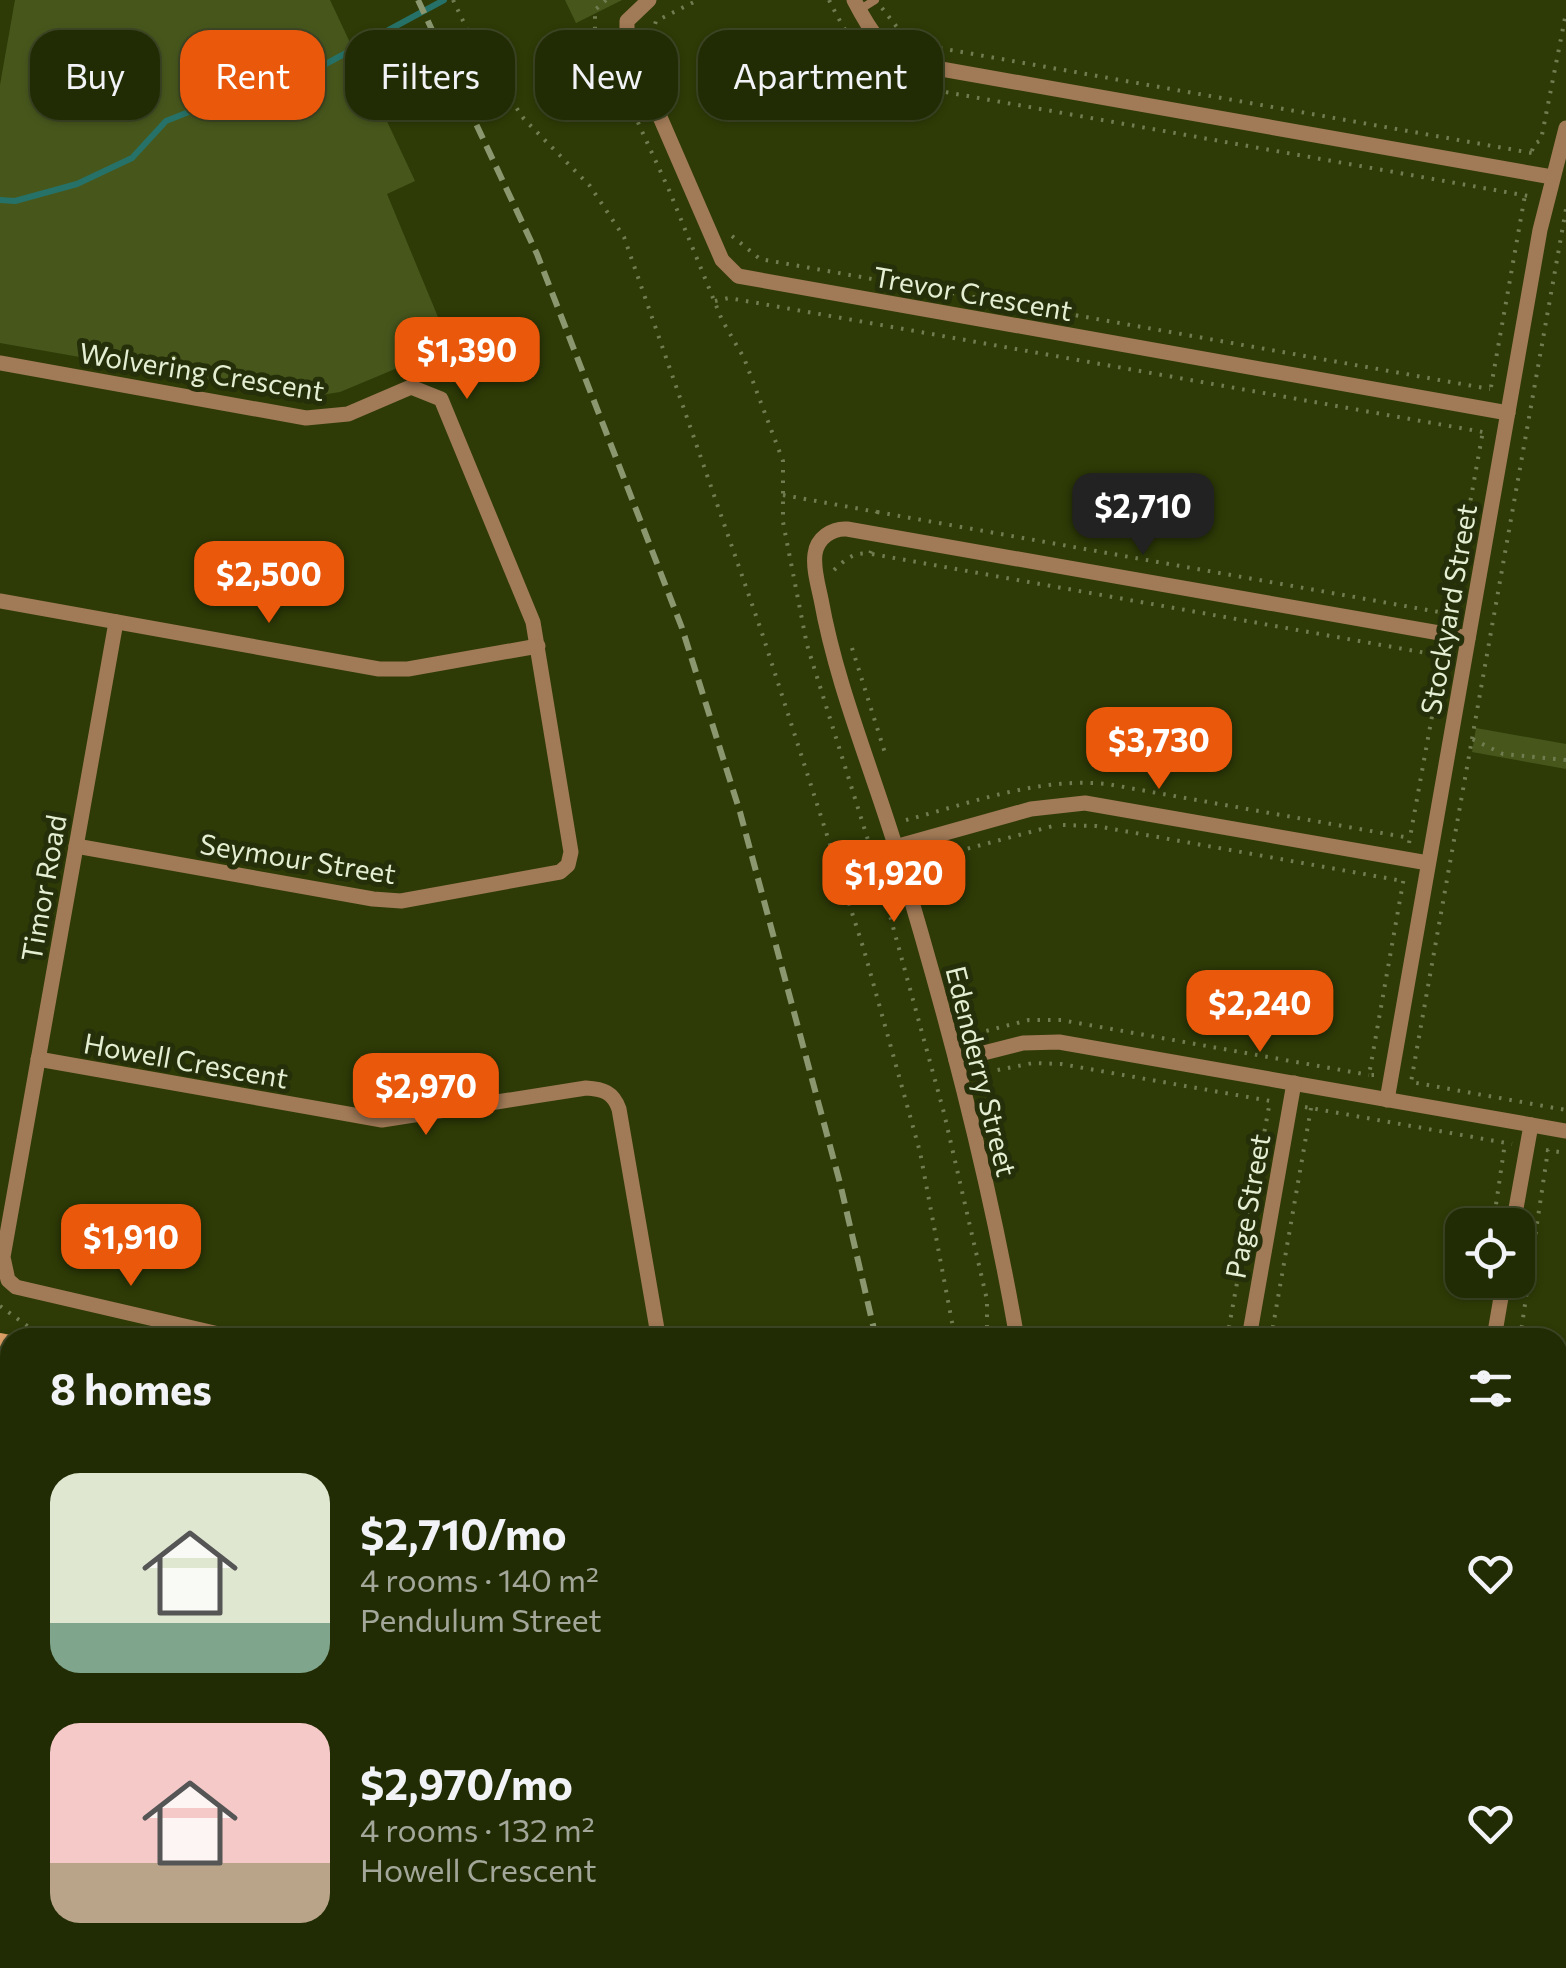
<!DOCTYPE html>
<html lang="en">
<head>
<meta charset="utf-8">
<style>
  :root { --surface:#222c04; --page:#2a340e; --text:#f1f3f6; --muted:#a2a79a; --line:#3f4826; --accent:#ea580c }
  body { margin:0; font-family:Commissioner,sans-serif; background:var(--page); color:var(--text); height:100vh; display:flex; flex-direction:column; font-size:38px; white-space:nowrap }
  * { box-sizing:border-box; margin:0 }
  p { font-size:32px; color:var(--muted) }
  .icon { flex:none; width:55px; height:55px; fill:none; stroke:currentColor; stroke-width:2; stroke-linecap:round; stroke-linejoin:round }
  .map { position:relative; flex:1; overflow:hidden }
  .details { position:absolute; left:0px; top:1328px; width:1568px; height:642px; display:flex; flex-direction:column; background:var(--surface); border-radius:30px 30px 0 0; box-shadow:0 2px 8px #0004,0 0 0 2px var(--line) }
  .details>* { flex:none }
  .banner { position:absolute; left:30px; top:30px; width:1000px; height:90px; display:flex; gap:20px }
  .fabs { position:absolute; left:1445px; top:1208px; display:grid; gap:20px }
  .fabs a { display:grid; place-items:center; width:90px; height:90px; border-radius:20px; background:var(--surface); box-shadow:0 2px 8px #0004,0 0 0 2px var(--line); font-size:50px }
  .price { position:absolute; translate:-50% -85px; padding:0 22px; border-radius:20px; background:var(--accent); color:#fff; font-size:32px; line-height:65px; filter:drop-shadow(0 2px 5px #0008) }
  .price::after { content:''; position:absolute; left:50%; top:60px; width:30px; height:22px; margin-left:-15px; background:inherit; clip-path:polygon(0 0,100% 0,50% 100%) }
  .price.selected { background:#222; color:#fff }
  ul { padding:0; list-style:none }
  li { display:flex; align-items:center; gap:30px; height:250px; padding:0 50px }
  li span { display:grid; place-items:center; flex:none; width:280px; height:200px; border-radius:30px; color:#555 }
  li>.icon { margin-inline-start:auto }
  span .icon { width:120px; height:120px; fill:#fffc; stroke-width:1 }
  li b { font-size:42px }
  h2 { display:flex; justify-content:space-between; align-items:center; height:120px; padding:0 50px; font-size:42px }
  .chip { padding:0 35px; border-radius:30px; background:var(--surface); box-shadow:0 2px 8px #0004,0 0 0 2px var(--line); font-size:35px; line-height:90px }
  .chip.selected { background:var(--accent); color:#fff }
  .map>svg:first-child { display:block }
</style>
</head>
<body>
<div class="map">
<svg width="1566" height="1968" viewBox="0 0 1566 1968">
  <rect width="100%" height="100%" fill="#2e3b06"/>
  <g fill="#47571c">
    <polygon points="15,0 330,0 415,181 387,194 450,346 340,392 308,397 0,343 0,85"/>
    <polygon points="565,0 622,0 576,23"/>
    <polygon points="1476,728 1566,744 1566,769 1472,752"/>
    <polygon points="0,1428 10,1430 10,1960 794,1960 795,1968 0,1968"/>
  </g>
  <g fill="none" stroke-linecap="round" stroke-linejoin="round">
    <polyline stroke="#277268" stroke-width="6" points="0,200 15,201 77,184 132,158 166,121 209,104 298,79 444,0"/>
  </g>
  <g fill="#dfcafe">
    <polygon points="1327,1960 1348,1961 1348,1968 1313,1968 1313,1963 1327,1964"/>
    <polygon points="1408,1960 1433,1963 1432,1968 1408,1968"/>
    <polygon points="1504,1960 1520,1960 1523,1968 1504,1968"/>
    <polygon points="1540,1960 1562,1962 1562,1968 1540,1968"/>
    <polygon points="1457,1961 1478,1962 1479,1968 1441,1968 1441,1962"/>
  </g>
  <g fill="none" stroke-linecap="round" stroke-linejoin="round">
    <g stroke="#717d51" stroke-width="4" stroke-dasharray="2.5 8" stroke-linecap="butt">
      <polyline points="453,0 477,50 524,119 590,186 624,237 761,630 864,950 920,1152 955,1338"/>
      <polyline points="606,0 595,10 595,29 669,190 722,320 744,358 783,461 783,522 807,645 878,872 944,1113 987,1300 987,1338"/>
      <path d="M829 0C850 42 870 74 917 87L1534 197"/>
      <polyline points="882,8 903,35 928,46 1532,153"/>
      <polyline points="649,44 656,21 698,0"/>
      <polyline points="1532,151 1534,144 1541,140 1566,13"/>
      <polyline points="732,236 760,259 1490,389"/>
      <polyline points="715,301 729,298 1483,432"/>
      <polyline points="1491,387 1525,195"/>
      <polyline points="783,495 877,512 876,517"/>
      <polyline points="877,512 1450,614 1450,616"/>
      <polyline points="872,554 1443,656"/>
      <path d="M834 570C845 560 854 551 870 554L871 551"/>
      <polyline points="1450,614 1483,431"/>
      <polyline points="852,648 885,753"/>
      <polyline points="1472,739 1566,209"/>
      <polyline points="1566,760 1503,754 1472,739 1411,1082 1566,1110"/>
      <path d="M906 820C971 803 1038 777 1107 784L1410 838"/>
      <polyline points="1063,825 1096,826 1403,881"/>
      <polyline points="1409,843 1444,650"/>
      <polyline points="917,862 1053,826"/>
      <polyline points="966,1036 1029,1020 1061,1020 1369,1075"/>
      <polyline points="977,1074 1033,1063 1061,1064 1276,1102"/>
      <polyline points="1374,1075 1369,1075 1404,877"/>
      <polyline points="1305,1107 1512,1144"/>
      <polyline points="1546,1150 1566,1153"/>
      <polyline points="1493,1225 1505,1143"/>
      <polyline points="0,1306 33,1330 53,1338"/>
      <polyline points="1227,1338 1270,1101"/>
      <polyline points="1271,1338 1311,1108"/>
      <polyline points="1520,1338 1548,1150"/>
      <polyline points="0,1450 10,1451"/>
      <polyline points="1558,1565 1566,1567"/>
      <polyline points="1558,1597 1566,1598"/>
      <polyline points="0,1827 10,1829"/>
      <polyline points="1558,1905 1566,1906"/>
      <polyline points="277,1960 323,1968"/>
      <polyline points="357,1960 360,1968"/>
      <polyline points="1052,1960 1053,1968"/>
      <polyline points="1092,1960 1093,1968"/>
      <polyline points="1463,1961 1463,1960"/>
      <polyline points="144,1968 146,1960"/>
    </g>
    <polyline stroke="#a17a57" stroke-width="8" points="859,10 875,0"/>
    <g stroke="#a17a57" stroke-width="15">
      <polyline points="649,0 627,21 627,41 722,260 738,276 1508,413"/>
      <path d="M854 0C869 29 882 51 913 64L1552 177"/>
      <polyline points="0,363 306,418 348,414 411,387 441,399 533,622 571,852 568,865 560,872 401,901 373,899 76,846"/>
      <polyline points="0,601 379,669 408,669 538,646"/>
      <polyline points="116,622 3,1257 8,1280 16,1287 236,1338"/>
      <polyline points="895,847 1031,809 1085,803 1428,863"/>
      <path d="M38 1059 382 1120 586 1088C603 1089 613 1092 619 1109L657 1329 655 1338"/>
      <polyline points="956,1060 1023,1043 1059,1042 1566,1131"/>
      <polyline points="1387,1100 1540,230 1566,128"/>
      <polyline points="1513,1225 1531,1125"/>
      <path d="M1017 1338C988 1171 944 1007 895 845 870 764 836 683 821 599 818 585 813 568 815 554 817 538 832 528 847 529L1468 638"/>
      <polyline points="1249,1338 1294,1083"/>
      <polyline points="1494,1338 1504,1280"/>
      <polyline points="1558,1929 1566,1929"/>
    </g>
    <g stroke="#dda066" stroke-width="20">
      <polyline points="0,1343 10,1345"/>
      <polyline points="0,1392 10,1394"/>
      <polyline points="1558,1625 1566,1626"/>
      <polyline points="1558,1658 1566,1660"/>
    </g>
    <g stroke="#8b976f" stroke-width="6" stroke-dasharray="15 8" stroke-linecap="butt">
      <polyline points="418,0 537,254 682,628 740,812 840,1183 876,1338"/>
      <polyline points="989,1960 989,1968"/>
    </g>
  </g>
  <g text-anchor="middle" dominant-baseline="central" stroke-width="10" stroke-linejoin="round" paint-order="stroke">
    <g font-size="28" fill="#e4eed3" stroke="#252f09">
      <text transform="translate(973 293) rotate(10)">Trevor Crescent</text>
      <text transform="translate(202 371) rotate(9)">Wolvering Crescent</text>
      <text transform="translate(1448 609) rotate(-80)">Stockyard Street</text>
      <text transform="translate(298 858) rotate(9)">Seymour Street</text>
      <text transform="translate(43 888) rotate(-80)">Timor Road</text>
      <text transform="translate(186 1060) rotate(10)">Howell Crescent</text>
      <text transform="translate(982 1071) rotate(76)">Edenderry Street</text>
      <text transform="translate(1247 1206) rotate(-80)">Page Street</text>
    </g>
  </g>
</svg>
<div class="fabs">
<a><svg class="icon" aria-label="locate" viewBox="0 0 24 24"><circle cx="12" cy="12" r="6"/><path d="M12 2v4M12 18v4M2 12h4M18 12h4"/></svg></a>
</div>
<b class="price" style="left:467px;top:402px">$1,390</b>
<b class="price selected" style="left:1143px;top:558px">$2,710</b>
<b class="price" style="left:269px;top:626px">$2,500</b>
<b class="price" style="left:1159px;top:792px">$3,730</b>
<b class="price" style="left:894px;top:925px">$1,920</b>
<b class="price" style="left:1260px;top:1055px">$2,240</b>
<b class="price" style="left:426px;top:1138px">$2,970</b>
<b class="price" style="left:131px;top:1289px">$1,910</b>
<div class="banner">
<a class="chip">Buy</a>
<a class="chip selected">Rent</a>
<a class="chip">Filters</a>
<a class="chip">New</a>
<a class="chip">Apartment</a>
</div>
<section class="details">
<h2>8 homes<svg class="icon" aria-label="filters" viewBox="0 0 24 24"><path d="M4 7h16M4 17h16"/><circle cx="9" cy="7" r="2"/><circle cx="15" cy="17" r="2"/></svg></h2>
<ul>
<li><span style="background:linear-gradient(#dfe7d0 75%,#7fa58c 0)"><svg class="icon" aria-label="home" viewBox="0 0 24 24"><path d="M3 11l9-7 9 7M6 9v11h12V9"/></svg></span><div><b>$2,710/mo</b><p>4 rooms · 140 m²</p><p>Pendulum Street</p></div><svg class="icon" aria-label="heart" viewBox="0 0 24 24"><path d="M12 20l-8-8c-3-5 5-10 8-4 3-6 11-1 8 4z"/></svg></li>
<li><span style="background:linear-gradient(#f6c9c9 70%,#b9a48a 0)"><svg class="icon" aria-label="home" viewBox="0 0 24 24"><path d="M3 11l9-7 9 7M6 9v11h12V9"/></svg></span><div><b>$2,970/mo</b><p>4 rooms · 132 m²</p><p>Howell Crescent</p></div><svg class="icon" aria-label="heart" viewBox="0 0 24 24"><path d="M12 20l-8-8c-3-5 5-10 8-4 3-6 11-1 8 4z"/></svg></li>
</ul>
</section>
</div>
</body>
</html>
